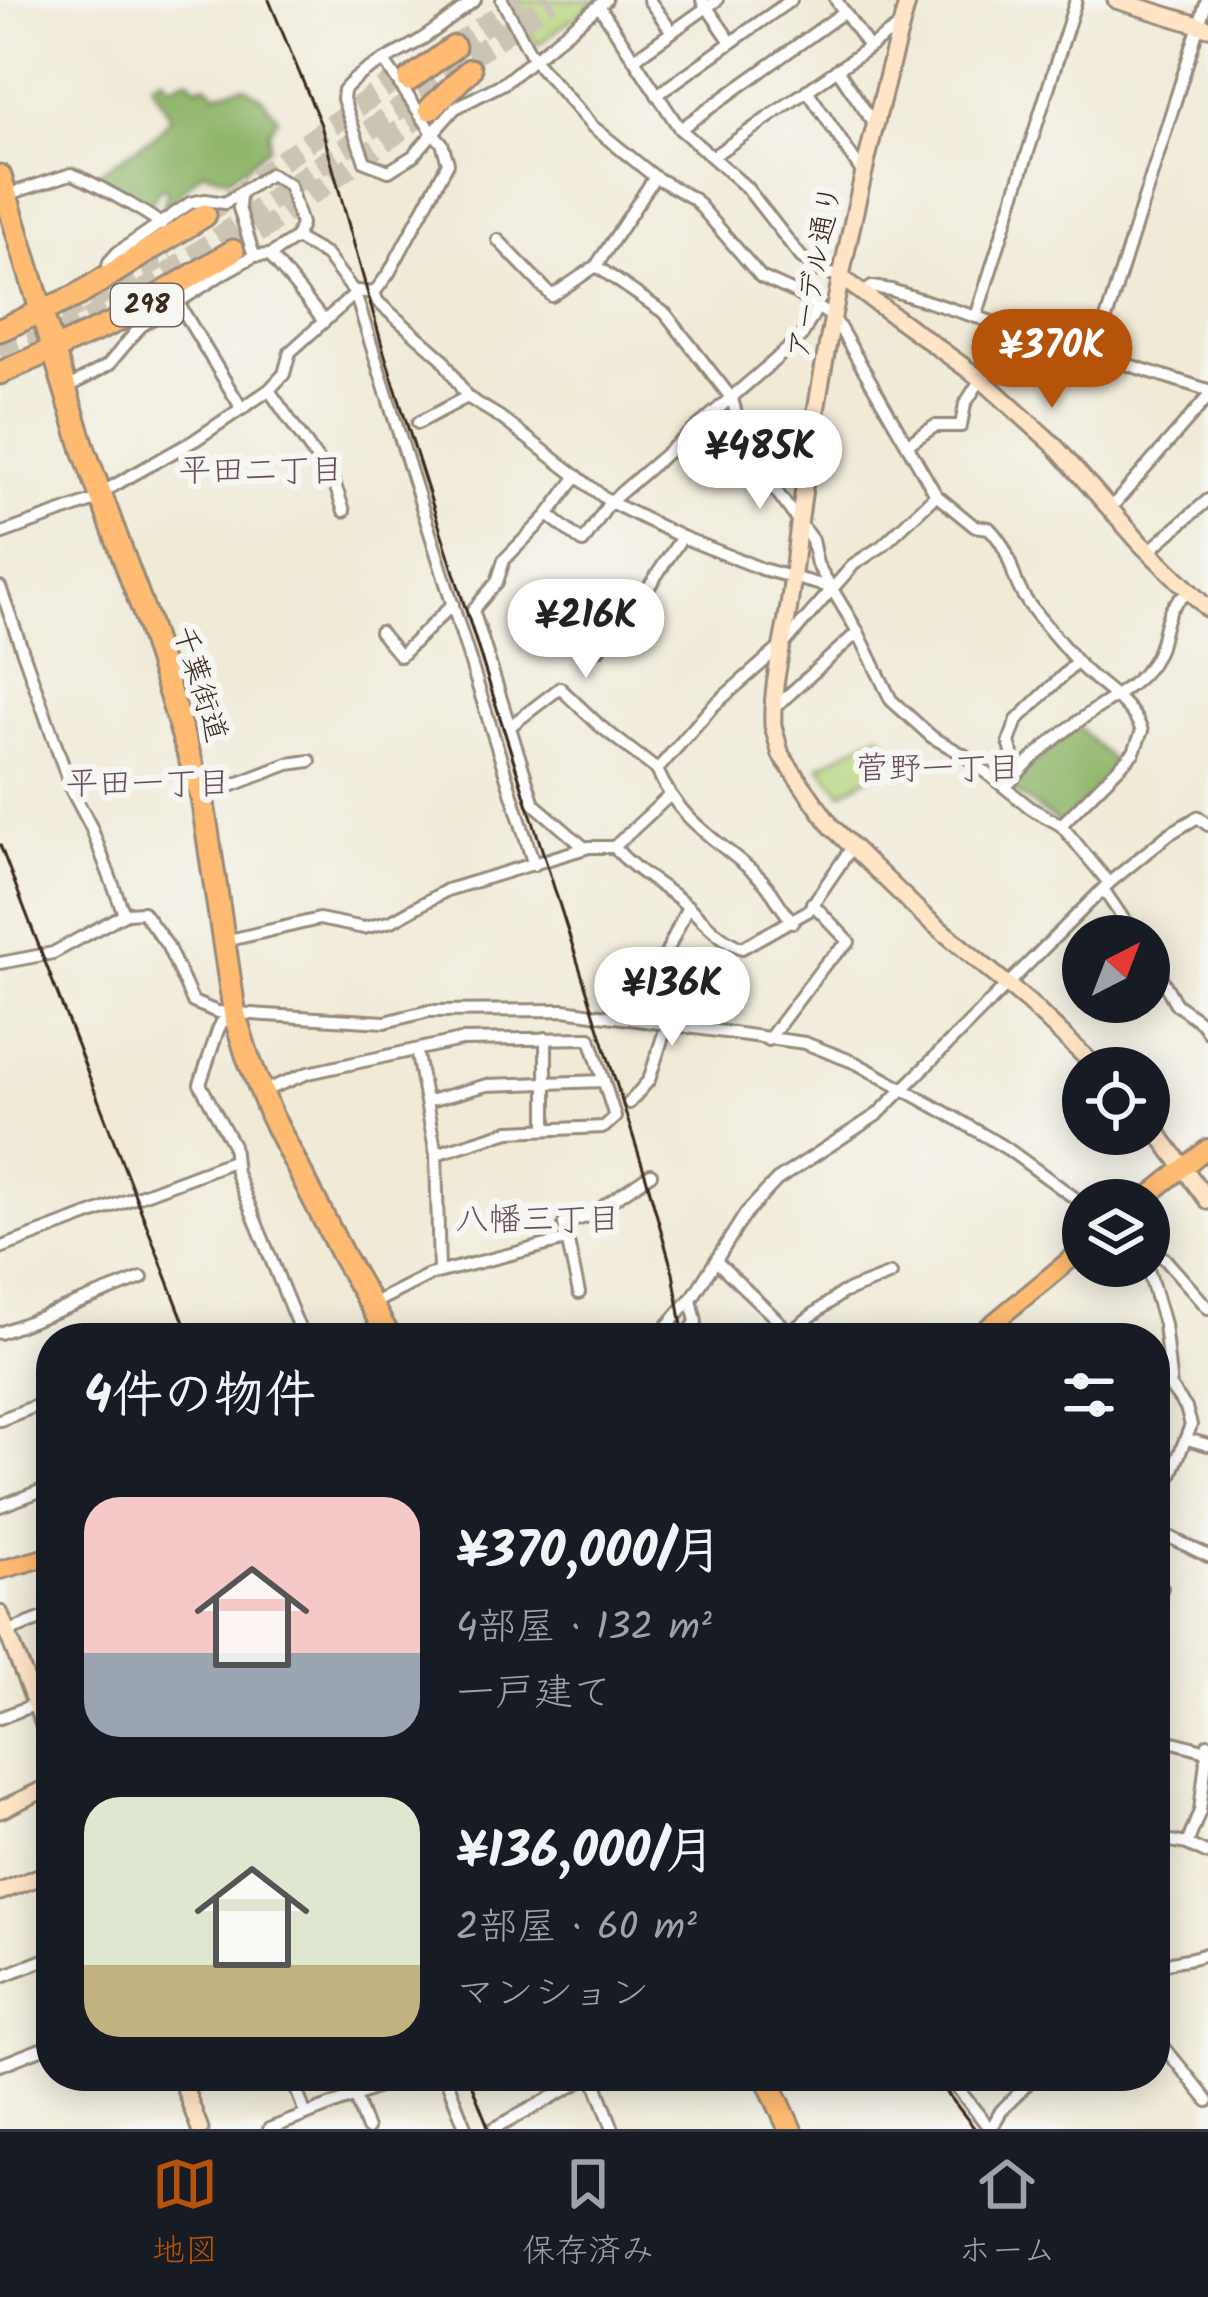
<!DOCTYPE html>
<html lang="ja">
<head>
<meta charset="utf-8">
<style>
  :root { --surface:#171b24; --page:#242831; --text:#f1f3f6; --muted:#9ea1a6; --line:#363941; --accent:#b45309 }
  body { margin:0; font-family:Kalam,"Klee One",sans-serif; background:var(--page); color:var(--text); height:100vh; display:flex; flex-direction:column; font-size:45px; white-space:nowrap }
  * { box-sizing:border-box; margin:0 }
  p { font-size:39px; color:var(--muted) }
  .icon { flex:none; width:66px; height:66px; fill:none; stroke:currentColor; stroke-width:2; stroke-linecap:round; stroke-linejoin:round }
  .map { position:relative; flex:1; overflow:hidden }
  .details { position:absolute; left:36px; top:1323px; width:1134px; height:768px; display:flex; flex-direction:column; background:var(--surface); border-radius:48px; box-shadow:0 6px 30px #0003 }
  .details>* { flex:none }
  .needle { width:78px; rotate:42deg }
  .controls { position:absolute; left:1062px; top:915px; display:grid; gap:24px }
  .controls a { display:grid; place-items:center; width:108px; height:108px; border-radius:50%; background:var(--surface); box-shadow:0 6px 30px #0003; font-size:60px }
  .price { position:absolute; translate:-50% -102px; padding:0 27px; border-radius:42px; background:#fff; color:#222; font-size:39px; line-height:78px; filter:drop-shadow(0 3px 6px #0008) }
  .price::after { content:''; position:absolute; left:50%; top:72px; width:36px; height:27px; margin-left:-18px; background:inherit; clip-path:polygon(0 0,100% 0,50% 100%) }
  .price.selected { background:var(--accent); color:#fff }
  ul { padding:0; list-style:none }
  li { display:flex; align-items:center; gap:36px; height:300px; padding:0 48px }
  li span { display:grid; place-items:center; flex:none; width:336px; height:240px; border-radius:36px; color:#555 }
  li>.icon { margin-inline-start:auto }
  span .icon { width:144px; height:144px; fill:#fffc; stroke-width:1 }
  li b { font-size:51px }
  h2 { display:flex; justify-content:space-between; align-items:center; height:144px; padding:0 48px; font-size:51px }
  .dock { display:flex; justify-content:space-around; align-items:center; height:168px; border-top:3px solid var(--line); background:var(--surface); font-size:33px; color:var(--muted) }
  .dock a { display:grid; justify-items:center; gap:6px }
  .dock .selected { color:var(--accent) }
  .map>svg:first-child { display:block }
</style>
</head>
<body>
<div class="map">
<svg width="1208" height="2129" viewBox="0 0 1208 2129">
  <rect width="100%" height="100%" fill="#f6f6f2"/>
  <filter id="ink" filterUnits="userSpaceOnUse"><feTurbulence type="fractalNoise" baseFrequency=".00833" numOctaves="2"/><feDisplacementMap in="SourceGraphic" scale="24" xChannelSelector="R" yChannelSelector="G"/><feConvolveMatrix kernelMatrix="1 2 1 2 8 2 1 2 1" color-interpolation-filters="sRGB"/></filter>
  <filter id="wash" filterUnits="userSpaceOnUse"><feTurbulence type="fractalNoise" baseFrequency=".004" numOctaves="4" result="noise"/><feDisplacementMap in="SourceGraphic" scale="48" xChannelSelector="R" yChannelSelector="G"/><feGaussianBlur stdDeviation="2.7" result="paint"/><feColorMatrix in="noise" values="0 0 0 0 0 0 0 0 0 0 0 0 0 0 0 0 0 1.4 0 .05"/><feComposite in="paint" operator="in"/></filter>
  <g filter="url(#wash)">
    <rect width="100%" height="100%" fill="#f0ead7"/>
    <g fill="#b5d47b" stroke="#787f4c" stroke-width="3">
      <polygon points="510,0 597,0 537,45"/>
      <polygon points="879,733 903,756 842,793 820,766"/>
    </g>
    <g fill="#90b66b" stroke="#667044" stroke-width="3">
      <polygon points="162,77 170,86 188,78 197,87 206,84 216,93 244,86 262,98 278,117 269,131 269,146 232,179 203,171 162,209 168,191 161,187 149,207 123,198 91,178 157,134 171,117 151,83"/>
      <polygon points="1077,726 1119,768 1061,825 1007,786"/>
    </g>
  </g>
  <g filter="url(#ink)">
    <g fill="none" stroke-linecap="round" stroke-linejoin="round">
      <g stroke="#ccc4b2" stroke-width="21" stroke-dasharray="21 10" stroke-linecap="butt">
        <polyline points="454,47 520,0"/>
        <polyline points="205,215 405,73"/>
        <polyline points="233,251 430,109"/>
        <polyline points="31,326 94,299 169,253"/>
        <polyline points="0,354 69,329 149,287 552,0"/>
      </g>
      <defs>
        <g id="street">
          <polyline points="502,0 534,60 592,126 655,177"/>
          <polyline points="649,0 672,32"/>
          <polyline points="702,0 731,42"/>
          <polyline points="836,0 869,47"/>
          <polyline points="599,6 680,129 746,187 801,257 820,271 839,276"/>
          <polyline points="634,59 717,0"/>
          <path d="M384 61 433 133 413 156 389 171 365 162 343 99 344 90C363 67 394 57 419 41 438 29 456 14 475 0"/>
          <polyline points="837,69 874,124"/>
          <polyline points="807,90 862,172"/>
          <polyline points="657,95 791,0"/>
          <polyline points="680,129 844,12"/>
          <polyline points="712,157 901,25"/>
          <path d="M6 195 71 174C83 177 156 217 161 225"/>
          <polyline points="240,195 239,208 254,256"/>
          <polyline points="296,238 326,255 355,293 534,865"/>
          <polyline points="498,240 552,296 596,266 666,314 732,399 742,435 760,469 812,540 817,564 858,632 891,700 932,737 964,755 1032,809 1061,825 1109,883"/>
          <polyline points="270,255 323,320"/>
          <path d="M596 266 655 177 694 199 761 277 796 293 834 318 936 495 974 526 989 528C1015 554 1008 576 1028 603 1043 623 1061 643 1077 662 1097 686 1130 699 1142 731L1134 752 1061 825"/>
          <polyline points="374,293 389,273 448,163 442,143 433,133 455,108 504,83 606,0"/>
          <polyline points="863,293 872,287 891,290 1208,390"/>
          <polyline points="178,303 242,409"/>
          <polyline points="976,317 1076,0"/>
          <polyline points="1095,354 1207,0"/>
          <polyline points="67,388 108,365 141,326 225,272 254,256 270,255 296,238 301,224 289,185 270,174 225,203 205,200 190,203 117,253 109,262 106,275"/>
          <polyline points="269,390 335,485 344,511"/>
          <polyline points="418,423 467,397"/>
          <polyline points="908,444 935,426 961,426 965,404 981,379"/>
          <polyline points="577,476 548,515 504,560 497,582 473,610 534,804 585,848"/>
          <polyline points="1110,509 1208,397"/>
          <polyline points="548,515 583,542 610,502 790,347 802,335 818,306"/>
          <polyline points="0,534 101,498 106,490 195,440 269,390 284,374 290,352 358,291 374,293 378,302 442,358 467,397 500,417 610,502 682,537 762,569 829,587"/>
          <polyline points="1149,551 1208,500"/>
          <polyline points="0,587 72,791 91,827 124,914"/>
          <polyline points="380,632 400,656 453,604"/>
          <polyline points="598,650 650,585 682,537"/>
          <polyline points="772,710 858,632"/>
          <polyline points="509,727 560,688 600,726 657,770"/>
          <polyline points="1018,772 1009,742 1017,720 1077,662"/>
          <path d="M1007 786C1030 757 1062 732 1093 711 1112 698 1139 683 1152 663 1170 637 1157 608 1191 592"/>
          <polyline points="202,797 288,764 310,761"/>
          <path d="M614 847C632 868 652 879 674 895 699 913 713 937 742 948L808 911 852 847"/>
          <polyline points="1103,889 1135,936"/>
          <path d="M793 922C780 908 772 889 759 877 719 840 681 824 657 770L712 707 785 643 854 564 882 546 936 495"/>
          <polyline points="225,941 319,919 364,928 392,921 447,890 589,847 614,847 669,796"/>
          <polyline points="1149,956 1176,1004 1202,1023 1208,1032"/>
          <polyline points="0,963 53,953 126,913 143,912 167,945 193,1002 217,1012 385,1022 429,1011 564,1010 805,1043 856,1063 957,1119 1009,1150 1083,1204"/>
          <polyline points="235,1016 222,1022 218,1030 200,1084 233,1145 236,1173 303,1338"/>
          <polyline points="651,1021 664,958 688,906"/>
          <polyline points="546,1038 546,1129"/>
          <polyline points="768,1040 826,963 849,942 812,903"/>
          <polyline points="416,1050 436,1154 439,1272"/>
          <polyline points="261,1092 308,1073 461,1040 590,1038 615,1117 604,1127 509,1131 436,1154"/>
          <polyline points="429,1101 487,1085 604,1081"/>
          <polyline points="629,1103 649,1080 667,1024"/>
          <polyline points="0,1248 233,1161"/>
          <polyline points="1149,1250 1164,1258 1208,1308"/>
          <polyline points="716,1261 796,1338"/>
          <polyline points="1147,1266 1164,1324 1171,1388 1186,1408 1191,1425 1155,1515"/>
          <polyline points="579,1293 564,1224 589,1216 651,1174"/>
          <polyline points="370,1305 429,1275 566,1240"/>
          <polyline points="0,1333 142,1278"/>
          <polyline points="661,1333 694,1295 746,1213 777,1180 878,1114 1109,883 1169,834 1198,817 1208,825"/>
          <polyline points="690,1338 689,1332 696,1322 691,1299"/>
          <polyline points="782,1338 842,1293 891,1274"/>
          <polyline points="0,1420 51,1400"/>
          <polyline points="1187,1439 1208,1445"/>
          <polyline points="0,1506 51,1487"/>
          <polyline points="1155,1530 1208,1556"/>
          <polyline points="1155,1584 1162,1588"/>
          <polyline points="7,1632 51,1615"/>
          <polyline points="0,1718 51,1698"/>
          <polyline points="1155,1737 1207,1751"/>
          <polyline points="1155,1838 1187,1844 1208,1854"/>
          <polyline points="1187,1844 1200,1811 1208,1744"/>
          <path d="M1155 1971C1171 1957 1189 1962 1208 1953"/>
          <polyline points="0,1977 51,1957"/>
          <polyline points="1155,2036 1208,2101"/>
          <polyline points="0,2065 51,2045"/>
          <polyline points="291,2076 306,2115"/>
          <polyline points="347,2076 367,2129"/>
          <polyline points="445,2076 466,2129"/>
          <polyline points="593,2076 613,2129"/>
          <polyline points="948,2076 990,2129"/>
          <polyline points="269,2129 407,2076"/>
          <polyline points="493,2129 591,2076"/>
          <polyline points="991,2129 1001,2111 1035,2076"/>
        </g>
        <g id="secondary">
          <path d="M908 0C854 194 813 391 791 591 786 635 771 682 773 726L781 755 831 826 924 916 1028 1002 1097 1068"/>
          <polyline points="1116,0 1208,28"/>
          <polyline points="839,276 981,379 1053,444 1141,544 1208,609"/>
          <polyline points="1149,1121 1208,1201"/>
          <polyline points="0,1614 51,1743"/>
          <polyline points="0,1810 51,1786"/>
          <polyline points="0,1892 51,1872"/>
          <polyline points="180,2076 200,2129"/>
        </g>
        <g id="primary">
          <polyline points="1143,1200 1208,1148"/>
          <polyline points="975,1338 1083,1249"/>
          <polyline points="0,1570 51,1556"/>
        </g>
        <g id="highway">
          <polyline points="409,80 454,47"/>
          <polyline points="430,109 470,70"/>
          <polyline points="0,176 84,450 147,620 202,797 235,1016 247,1055 271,1115 343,1256 390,1338"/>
          <polyline points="0,330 78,295 205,215"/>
          <polyline points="0,373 117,321 233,251"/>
          <polyline points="766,2076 790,2129"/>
        </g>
      </defs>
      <use href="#street" stroke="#968a7a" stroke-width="16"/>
      <use href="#secondary" stroke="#968a7a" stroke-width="21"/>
      <use href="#primary" stroke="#968a7a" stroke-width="22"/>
      <use href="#highway" stroke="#968a7a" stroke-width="27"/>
      <use href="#street" stroke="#fff" stroke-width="10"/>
      <use href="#secondary" stroke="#ffe4c6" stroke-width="15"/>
      <use href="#primary" stroke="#ffbb71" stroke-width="16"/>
      <use href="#highway" stroke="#ffbb71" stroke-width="21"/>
      <g stroke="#3b2a1e" stroke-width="3">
        <polyline points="269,0 321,125 383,349 646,1177 673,1273 684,1338"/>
        <polyline points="0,845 190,1338"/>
        <polyline points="468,2076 489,2129"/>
        <polyline points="934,2076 975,2129"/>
      </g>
    </g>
  </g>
  <g text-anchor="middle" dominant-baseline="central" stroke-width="12" stroke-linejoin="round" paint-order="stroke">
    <rect fill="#f6f6f2" stroke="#73675e" stroke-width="3" x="111" y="284" width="72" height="42" rx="9"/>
    <g font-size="27" font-weight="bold" fill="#3b2a1e">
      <text x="147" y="305">298</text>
    </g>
    <g font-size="30" fill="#3b2a1e" stroke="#f6f6f2">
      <text transform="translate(816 272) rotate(-79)">アーデル通り</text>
      <text transform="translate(199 684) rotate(73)">千葉街道</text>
    </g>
    <g font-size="33" fill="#6a505c" stroke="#f6f6f2">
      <text x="261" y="472">平田二丁目</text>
      <text x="938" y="770">菅野一丁目</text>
      <text x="148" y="785">平田一丁目</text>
      <text x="538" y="1221">八幡三丁目</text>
    </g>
  </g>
</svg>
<div class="controls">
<a><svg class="needle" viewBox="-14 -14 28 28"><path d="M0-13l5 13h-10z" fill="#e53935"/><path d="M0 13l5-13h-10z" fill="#9ea1a6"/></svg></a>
<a><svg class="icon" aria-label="locate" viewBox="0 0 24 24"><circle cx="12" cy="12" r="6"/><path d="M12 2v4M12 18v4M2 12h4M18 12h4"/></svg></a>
<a><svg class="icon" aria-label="layers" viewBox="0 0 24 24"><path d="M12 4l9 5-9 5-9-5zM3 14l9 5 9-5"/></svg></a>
</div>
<b class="price selected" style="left:1052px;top:411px">¥370K</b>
<b class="price" style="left:760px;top:512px">¥485K</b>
<b class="price" style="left:586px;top:681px">¥216K</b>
<b class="price" style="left:672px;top:1049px">¥136K</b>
<section class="details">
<h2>4件の物件<svg class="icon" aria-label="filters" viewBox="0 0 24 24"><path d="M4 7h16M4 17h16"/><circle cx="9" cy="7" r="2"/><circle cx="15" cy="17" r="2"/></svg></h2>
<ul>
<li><span style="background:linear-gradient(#f6c9c9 65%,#9aa5b1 0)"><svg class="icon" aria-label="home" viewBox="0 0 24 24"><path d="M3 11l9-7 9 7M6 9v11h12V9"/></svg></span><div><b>¥370,000/月</b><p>4部屋 · 132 m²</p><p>一戸建て</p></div></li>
<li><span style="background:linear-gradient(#dfe7d0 70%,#c2b280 0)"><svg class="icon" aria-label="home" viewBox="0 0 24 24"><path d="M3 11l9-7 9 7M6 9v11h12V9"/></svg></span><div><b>¥136,000/月</b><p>2部屋 · 60 m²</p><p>マンション</p></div></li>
</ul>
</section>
</div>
<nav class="dock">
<a class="selected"><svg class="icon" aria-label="map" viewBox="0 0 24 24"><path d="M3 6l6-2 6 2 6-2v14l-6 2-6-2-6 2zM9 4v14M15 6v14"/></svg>地図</a>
<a><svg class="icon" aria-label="saved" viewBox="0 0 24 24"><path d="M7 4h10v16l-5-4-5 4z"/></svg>保存済み</a>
<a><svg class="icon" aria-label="home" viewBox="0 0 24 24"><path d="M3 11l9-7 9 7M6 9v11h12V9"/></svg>ホーム</a>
</nav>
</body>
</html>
